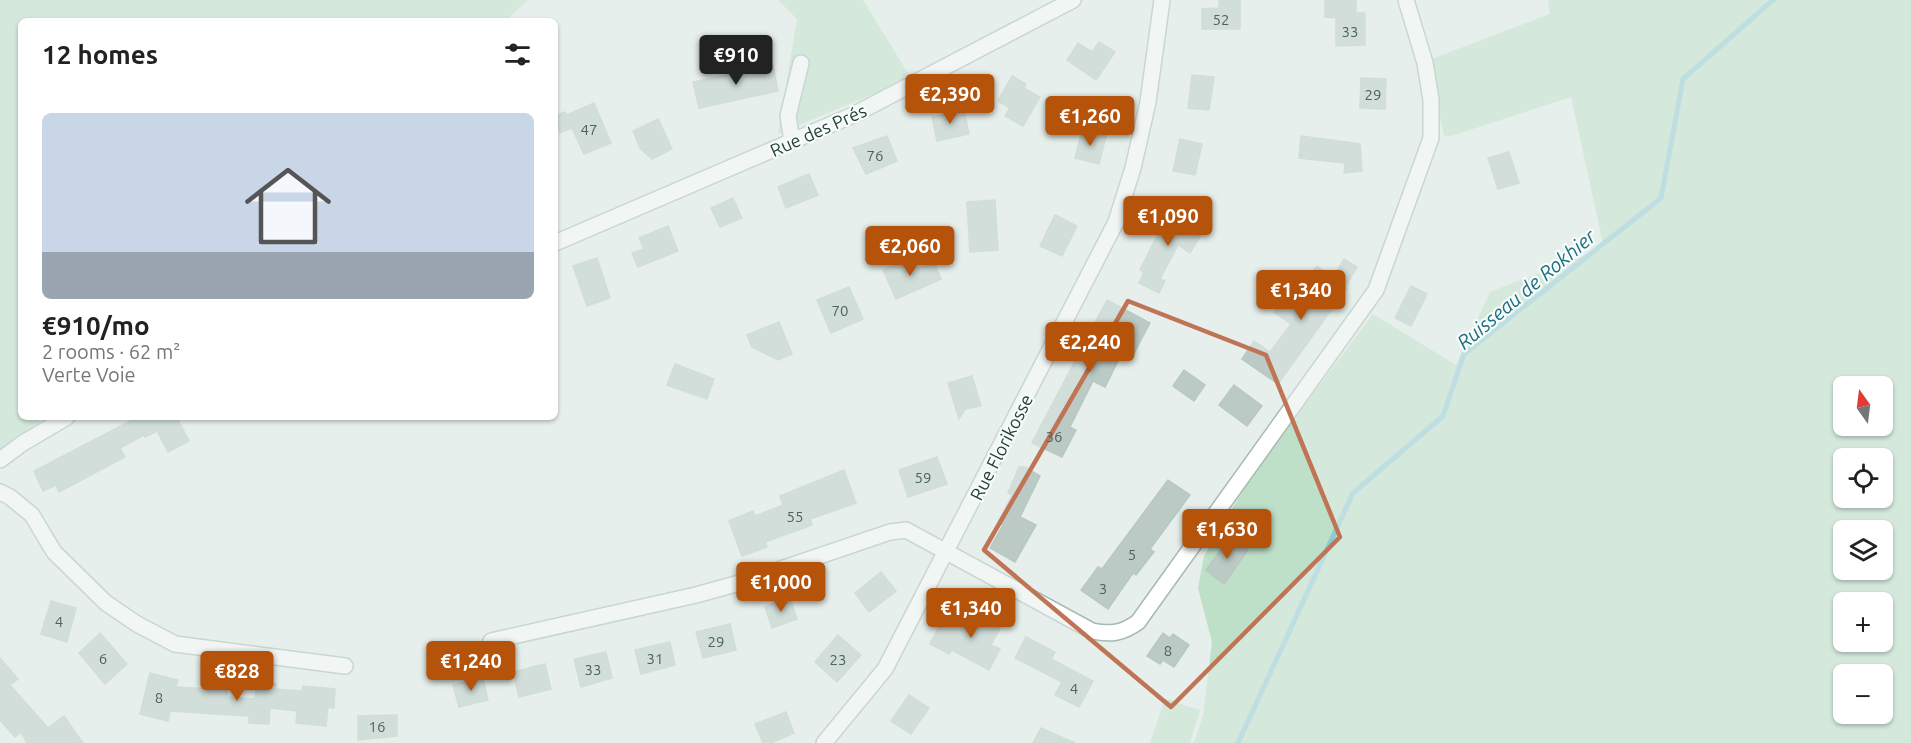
<!DOCTYPE html>
<html lang="en">
<head>
<meta charset="utf-8">
<style>
  :root { --surface:#fff; --page:#f6f6f6; --text:#222; --muted:#767676; --accent:#b45309 }
  body { margin:0; font-family:Ubuntu,sans-serif; background:var(--page); color:var(--text); height:100vh; display:flex; flex-direction:column; font-size:22px; white-space:nowrap }
  * { box-sizing:border-box; margin:0 }
  p { font-size:20px; color:var(--muted) }
  .icon { flex:none; width:33px; height:33px; fill:none; stroke:currentColor; stroke-width:2; stroke-linecap:round; stroke-linejoin:round }
  .map { position:relative; flex:1; overflow:hidden }
  .sheet { position:absolute; left:18px; top:18px; width:540px; height:402px; display:flex; flex-direction:column; background:var(--surface); border-radius:9px; box-shadow:0 2px 4px #0004 }
  .sheet>* { flex:none }
  .needle { width:39px; rotate:346deg }
  .tools { position:absolute; left:1833px; top:376px; display:grid; gap:12px }
  .tools a { display:grid; place-items:center; width:60px; height:60px; border-radius:9px; background:var(--surface); box-shadow:0 2px 4px #0004; font-size:30px }
  .price { position:absolute; translate:-50% -51px; padding:0 14px; border-radius:6px; background:var(--accent); color:#fff; font-size:20px; line-height:39px; filter:drop-shadow(0 2px 3px #0008) }
  .price::after { content:''; position:absolute; left:50%; top:36px; width:18px; height:14px; margin-left:-9px; background:inherit; clip-path:polygon(0 0,100% 0,50% 100%) }
  .price.on { background:#222; color:#fff }
  ul { padding:0; list-style:none }
  li { display:grid; align-content:center; gap:12px; height:318px; padding:0 24px }
  li span { display:grid; place-items:center; height:186px; border-radius:9px; color:#555 }
  li>.icon { margin-inline-start:auto }
  span .icon { width:108px; height:108px; fill:#fffc; stroke-width:1 }
  li b { font-size:26px }
  h2 { display:flex; justify-content:space-between; align-items:center; height:72px; padding:0 24px; font-size:26px }
  .map>svg:first-child { display:block }
</style>
</head>
<body>
<div class="map">
<svg width="1911" height="743" viewBox="0 0 1911 743">
  <rect width="100%" height="100%" fill="#e6efeb"/>
  <g fill="#bfe0c8" fill-rule="evenodd">
    <polygon points="0,0 528,0 505,21 21,21 21,417 45,417 0,451"/>
    <polygon points="778,0 863,0 909,75 880,91 778,134 797,19"/>
    <path d="M1548 0H1911V743H1194L1203 715 1212 642 1198 588 1204 556 1254 472 1373 314 1456 365 1490 292 1604 248 1571 97 1451 136H1444L1429 60 1550 14ZM1844 387H1882V426H1844ZM1844 459H1882V498H1844ZM1844 531H1882V570H1844ZM1844 603H1882V642H1844ZM1844 675H1882V714H1844Z"/>
    <polygon points="1165,699 1200,710 1190,743 1150,743"/>
  </g>
  <g fill="none" stroke-linecap="round" stroke-linejoin="round">
    <polyline stroke="#8ec9d4" stroke-width="5" points="1238,743 1353,493 1443,416 1464,354 1661,198 1683,79 1773,0"/>
  </g>
  <g fill="#bbcac4" stroke="#b8c9c2" stroke-width="1.5">
    <polygon points="1219,0 1240,0 1240,29 1202,29 1202,9 1219,8"/>
    <polygon points="1325,0 1356,0 1356,13 1365,13 1365,45 1336,46 1336,18 1325,17"/>
    <polygon points="1099,42 1115,52 1096,80 1067,60 1078,43 1092,52"/>
    <polygon points="773,65 778,91 699,108 693,82"/>
    <polygon points="1192,75 1214,77 1209,110 1188,108"/>
    <polygon points="1012,76 1026,84 1024,88 1040,97 1023,126 1005,116 1010,108 998,101"/>
    <polygon points="1361,78 1386,79 1385,109 1360,108"/>
    <polygon points="594,103 611,143 584,154 572,128 560,133 555,116 565,112 567,115"/>
    <polygon points="964,110 969,134 937,141 932,117"/>
    <polygon points="658,119 672,149 652,159 640,148 633,131"/>
    <polygon points="1082,130 1106,136 1099,164 1075,158"/>
    <polygon points="887,136 897,161 866,174 853,148"/>
    <polygon points="1301,136 1360,144 1362,171 1344,173 1345,163 1299,158"/>
    <polygon points="1180,139 1202,144 1195,175 1173,171"/>
    <polygon points="1509,152 1519,183 1498,189 1488,158"/>
    <polygon points="809,174 818,195 786,208 778,187"/>
    <polygon points="733,198 742,218 720,227 711,208"/>
    <polygon points="995,200 998,250 970,252 967,202"/>
    <polygon points="1163,211 1178,220 1182,214 1205,228 1190,253 1178,245 1160,279 1165,281 1159,293 1139,283 1144,272 1140,270 1158,234 1152,231"/>
    <polygon points="1055,215 1077,226 1062,256 1040,246"/>
    <polygon points="668,226 678,251 638,267 632,253 644,249 639,238"/>
    <polygon points="597,258 610,298 587,306 573,266"/>
    <polygon points="911,258 916,269 934,262 941,279 896,299 883,270"/>
    <polygon points="1344,259 1357,267 1345,287 1347,288 1278,384 1242,359 1254,341 1270,352 1291,324 1274,312 1283,299 1290,304 1317,266 1333,278"/>
    <polygon points="1411,286 1427,294 1411,326 1395,318"/>
    <polygon points="849,287 863,319 831,333 817,300"/>
    <polygon points="1107,300 1150,323 1134,353 1125,347 1105,387 1093,381 1070,427 1076,430 1062,457 1032,443"/>
    <polygon points="779,322 792,354 778,360 752,347 747,335"/>
    <polygon points="675,364 714,379 707,399 667,385"/>
    <polygon points="1184,370 1205,385 1194,401 1173,386"/>
    <polygon points="972,376 981,406 965,409 959,419 948,383"/>
    <polygon points="1234,385 1262,406 1247,426 1219,405"/>
    <polygon points="138,417 184,417 178,420 189,441 168,452 157,431 145,437 144,435 120,448 125,457 59,492 56,485 43,491 34,471"/>
    <polygon points="937,457 947,484 908,497 899,470"/>
    <polygon points="1019,467 1025,467 1040,476 1020,517 1036,525 1015,562 990,548 1003,525 998,522 1012,495 1008,493"/>
    <polygon points="844,470 856,503 810,519 812,525 765,542 767,547 742,556 729,521 753,511 755,516 783,505 780,496"/>
    <polygon points="1168,480 1190,495 1150,549 1154,552 1136,575 1133,573 1108,609 1081,590 1098,567 1102,569"/>
    <polygon points="1230,537 1248,550 1224,584 1206,570"/>
    <polygon points="881,572 896,591 869,612 855,593"/>
    <polygon points="790,598 797,619 772,628 765,607"/>
    <polygon points="51,601 76,608 67,642 41,634"/>
    <polygon points="990,608 1006,617 991,645 1000,649 989,670 952,650 949,654 930,644 945,615 976,632"/>
    <polygon points="730,624 736,650 703,658 696,632"/>
    <polygon points="100,633 127,664 105,684 79,653"/>
    <polygon points="1163,633 1170,638 1173,634 1189,645 1174,667 1163,660 1160,664 1147,656"/>
    <polygon points="838,635 861,655 837,682 815,662"/>
    <polygon points="1026,637 1055,652 1051,659 1093,681 1079,707 1055,695 1062,682 1015,658"/>
    <polygon points="670,642 675,665 641,674 635,650"/>
    <polygon points="606,652 612,678 581,687 574,659"/>
    <polygon points="0,658 18,679 10,685 48,728 64,716 83,743 27,743 21,732 15,737 0,720"/>
    <polygon points="545,664 551,689 519,697 513,672"/>
    <polygon points="150,673 178,680 176,687 227,690 227,697 255,699 257,682 276,684 275,689 302,691 303,686 335,689 334,708 328,707 326,726 296,723 297,711 270,708 269,724 249,723 249,716 170,711 168,721 140,714"/>
    <polygon points="483,678 488,700 459,707 453,685"/>
    <polygon points="909,695 929,708 911,734 891,721"/>
    <polygon points="786,712 794,733 771,743 763,743 755,724"/>
    <polygon points="397,715 397,736 358,740 358,716"/>
    <polygon points="1041,728 1075,743 1033,743"/>
  </g>
  <g fill="none" stroke-linecap="round" stroke-linejoin="round">
    <defs>
      <g id="minor">
        <polyline points="792,141 788,116 801,63"/>
        <polyline points="555,243 853,115 1073,0"/>
        <polyline points="0,460 23,443 67,417"/>
        <polyline points="0,492 10,497 32,515 54,552 106,603 137,624 175,644 345,666"/>
        <path d="M491 641 696 595 743 582 890 532 906 530 1092 631C1111 635 1123 633 1138 622L1376 290 1431 138V100L1425 63 1406 0"/>
        <polyline points="824,743 885,669 1116,222 1133,168 1148,102 1162,0"/>
      </g>
    </defs>
    <use href="#minor" stroke="#a8b8b2" stroke-width="18"/>
    <use href="#minor" stroke="#fff" stroke-width="15"/>
  </g>
  <path d="M0 0H1911V743H0ZM1128 301 1266 355 1340 537 1171 707 984 550Z" fill="#e6efeb" fill-opacity=".55" fill-rule="evenodd"/>
  <path fill="none" stroke="#c07456" stroke-width="4.5" stroke-linejoin="round" d="M1128 301 1266 355 1340 537 1171 707 984 550Z"/>
  <g text-anchor="middle" dominant-baseline="central" stroke-width="4.5" stroke-linejoin="round" paint-order="stroke">
    <g font-size="15" fill="#4a645c">
      <text x="1221" y="19">52</text>
      <text x="1350" y="31">33</text>
      <text x="1373" y="94">29</text>
      <text x="589" y="129">47</text>
      <text x="875" y="155">76</text>
      <text x="840" y="310">70</text>
      <text x="1054" y="436">36</text>
      <text x="923" y="477">59</text>
      <text x="795" y="516">55</text>
      <text x="1132" y="554">5</text>
      <text x="1103" y="588">3</text>
      <text x="59" y="621">4</text>
      <text x="716" y="641">29</text>
      <text x="1168" y="650">8</text>
      <text x="103" y="658">6</text>
      <text x="655" y="658">31</text>
      <text x="838" y="659">23</text>
      <text x="593" y="669">33</text>
      <text x="1074" y="688">4</text>
      <text x="159" y="697">8</text>
      <text x="377" y="726">16</text>
    </g>
    <g font-size="18" fill="#24423a" stroke="#f7fbf9">
      <text transform="translate(818 130) rotate(-24)">Rue des Prés</text>
      <text transform="translate(1001 447) rotate(-63)">Rue Florikosse</text>
    </g>
    <g font-size="20" font-style="italic" fill="#1c6f80" stroke="#f7fbf9">
      <text transform="translate(1526 289) rotate(-40)">Ruisseau de Rokhier</text>
    </g>
  </g>
</svg>
<div class="tools">
<a><svg class="needle" viewBox="-14 -14 28 28"><path d="M0-13l5 13h-10z" fill="#e53935"/><path d="M0 13l5-13h-10z" fill="#767676"/></svg></a>
<a><svg class="icon" aria-label="locate" viewBox="0 0 24 24"><circle cx="12" cy="12" r="6"/><path d="M12 2v4M12 18v4M2 12h4M18 12h4"/></svg></a>
<a><svg class="icon" aria-label="layers" viewBox="0 0 24 24"><path d="M12 4l9 5-9 5-9-5zM3 14l9 5 9-5"/></svg></a>
<a>+</a>
<a>−</a>
</div>
<b class="price on" style="left:736px;top:86px">€910</b>
<b class="price" style="left:950px;top:125px">€2,390</b>
<b class="price" style="left:1090px;top:147px">€1,260</b>
<b class="price" style="left:1168px;top:247px">€1,090</b>
<b class="price" style="left:910px;top:277px">€2,060</b>
<b class="price" style="left:1301px;top:321px">€1,340</b>
<b class="price" style="left:1090px;top:373px">€2,240</b>
<b class="price" style="left:1227px;top:560px">€1,630</b>
<b class="price" style="left:781px;top:613px">€1,000</b>
<b class="price" style="left:971px;top:639px">€1,340</b>
<b class="price" style="left:471px;top:692px">€1,240</b>
<b class="price" style="left:237px;top:702px">€828</b>
<section class="sheet">
<h2>12 homes<svg class="icon" aria-label="filters" viewBox="0 0 24 24"><path d="M4 7h16M4 17h16"/><circle cx="9" cy="7" r="2"/><circle cx="15" cy="17" r="2"/></svg></h2>
<ul>
<li><span style="background:linear-gradient(#c9d6e8 75%,#9aa5b1 0)"><svg class="icon" aria-label="home" viewBox="0 0 24 24"><path d="M3 11l9-7 9 7M6 9v11h12V9"/></svg></span><div><b>€910/mo</b><p>2 rooms · 62 m²</p><p>Verte Voie</p></div></li>
</ul>
</section>
</div>
</body>
</html>
